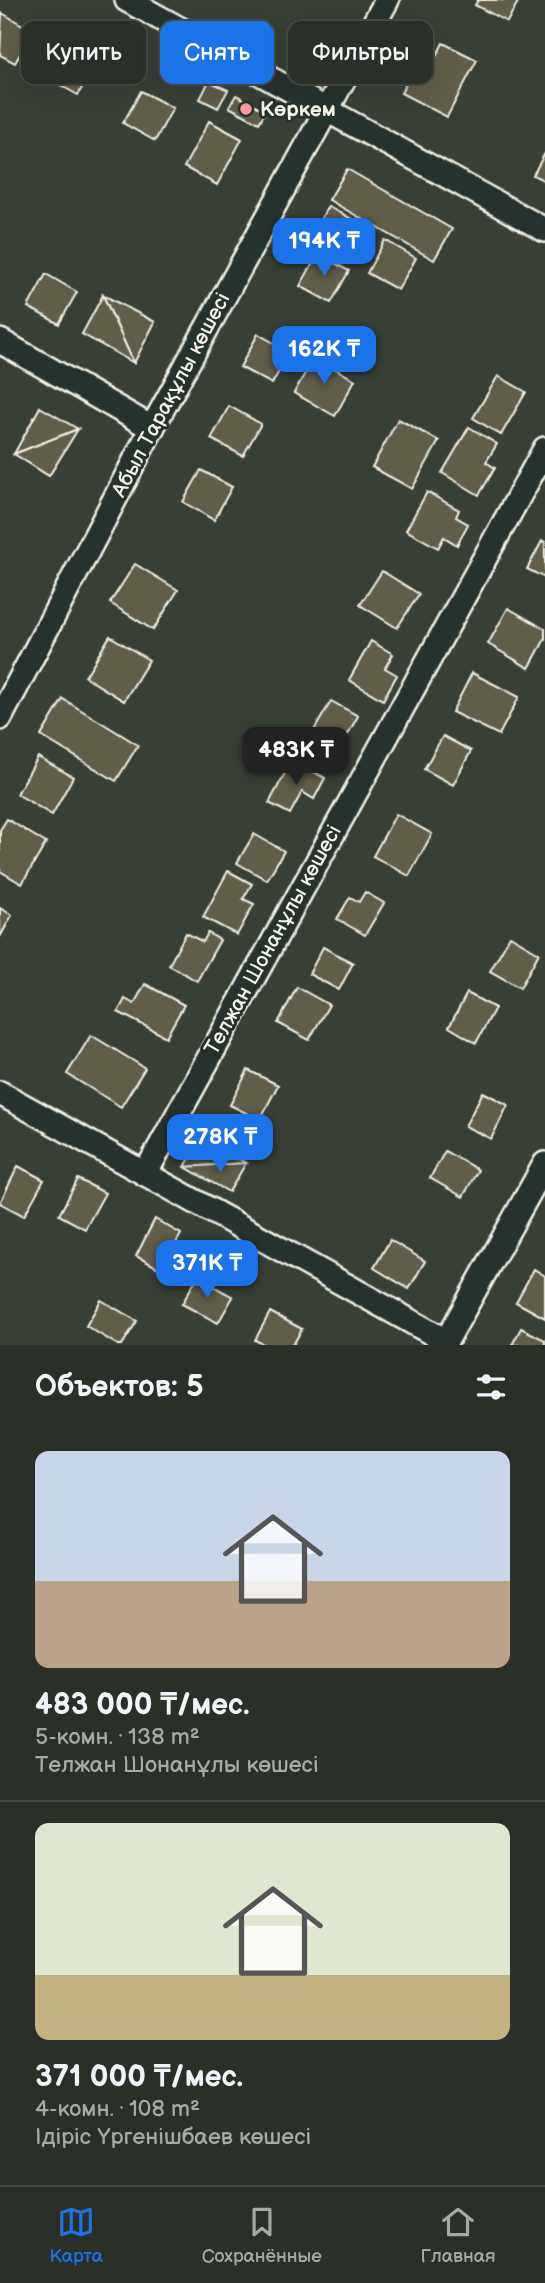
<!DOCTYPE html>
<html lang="ru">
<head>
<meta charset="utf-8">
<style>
  :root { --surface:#2a3028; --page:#363c34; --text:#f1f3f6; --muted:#a5a9a8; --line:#464b45; --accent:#1a73e8 }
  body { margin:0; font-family:"Balsamiq Sans",sans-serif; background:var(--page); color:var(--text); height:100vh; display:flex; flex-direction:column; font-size:26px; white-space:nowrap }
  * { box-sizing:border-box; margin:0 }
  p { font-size:23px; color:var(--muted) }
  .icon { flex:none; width:38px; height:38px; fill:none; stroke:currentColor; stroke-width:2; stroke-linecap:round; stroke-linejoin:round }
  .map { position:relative; height:1345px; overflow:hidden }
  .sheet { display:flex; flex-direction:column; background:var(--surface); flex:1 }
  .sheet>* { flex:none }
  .hud { position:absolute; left:21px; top:21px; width:504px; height:63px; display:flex; gap:14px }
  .price { position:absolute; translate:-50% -60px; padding:0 16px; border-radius:14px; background:var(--accent); color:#fff; font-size:23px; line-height:46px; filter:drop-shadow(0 2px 4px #0008) }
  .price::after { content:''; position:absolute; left:50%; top:42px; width:21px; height:16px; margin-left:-10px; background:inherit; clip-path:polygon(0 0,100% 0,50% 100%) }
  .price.current { background:#222; color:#fff }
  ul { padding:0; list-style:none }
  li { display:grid; align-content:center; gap:14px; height:371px; padding:0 35px }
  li+li { border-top:2px solid var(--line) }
  li span { display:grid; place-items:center; height:217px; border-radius:14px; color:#555 }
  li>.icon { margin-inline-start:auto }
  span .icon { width:126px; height:126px; fill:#fffc; stroke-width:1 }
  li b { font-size:30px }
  h2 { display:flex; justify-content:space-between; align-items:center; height:84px; padding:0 35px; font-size:30px }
  .pill { padding:0 24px; border-radius:14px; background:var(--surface); box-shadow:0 7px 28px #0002,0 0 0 2px var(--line); font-size:24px; line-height:63px }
  .pill.current { background:var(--accent); color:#fff }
  .dock { display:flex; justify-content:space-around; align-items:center; height:98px; border-top:2px solid var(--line); background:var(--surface); font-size:19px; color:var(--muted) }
  .dock a { display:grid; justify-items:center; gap:4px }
  .dock .current { color:var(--accent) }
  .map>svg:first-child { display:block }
</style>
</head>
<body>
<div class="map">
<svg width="545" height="1345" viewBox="0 0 545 1345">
  <rect width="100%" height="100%" fill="#384036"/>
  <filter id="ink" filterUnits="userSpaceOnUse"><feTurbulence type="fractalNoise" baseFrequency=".0143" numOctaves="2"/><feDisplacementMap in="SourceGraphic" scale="14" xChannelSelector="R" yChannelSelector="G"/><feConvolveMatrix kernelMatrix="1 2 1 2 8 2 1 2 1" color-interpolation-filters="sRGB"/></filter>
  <g filter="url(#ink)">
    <g fill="#615d4a" stroke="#f4f1e8" stroke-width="2">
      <polygon points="478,0 519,0 507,22 475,5"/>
      <polygon points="2,13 33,31 15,63 0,55"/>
      <polygon points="443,43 477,60 447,117 401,93 414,67 427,74"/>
      <polygon points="64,45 96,63 78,95 46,77"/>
      <polygon points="209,81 228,90 218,108 200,99"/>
      <polygon points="141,91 173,108 155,141 123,123"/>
      <polygon points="236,95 266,111 259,123 229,107"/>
      <polygon points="209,121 242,139 217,185 184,167"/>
      <polygon points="545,153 545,181 533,175"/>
      <polygon points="347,169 452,229 434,260 329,200"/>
      <polygon points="328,206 359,223 341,255 310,238"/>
      <polygon points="385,240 416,258 398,290 367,273"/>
      <polygon points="318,254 349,271 331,303 300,286"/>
      <polygon points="46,274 77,292 59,324 28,307"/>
      <polygon points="103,295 134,363 82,334"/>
      <polygon points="103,295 155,322 134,363"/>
      <polygon points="258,334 290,352 272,384 240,367"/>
      <polygon points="314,357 355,380 335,416 294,393"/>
      <polygon points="498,376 526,392 501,435 473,418"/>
      <polygon points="229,406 261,424 243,456 211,439"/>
      <polygon points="40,407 78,429 14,454"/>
      <polygon points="398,419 439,441 412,489 372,467"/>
      <polygon points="469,427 497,444 486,462 495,468 479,495 442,473"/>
      <polygon points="78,429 49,476 14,454"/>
      <polygon points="201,470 232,487 214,520 183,502"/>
      <polygon points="427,492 459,510 456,517 468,524 457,545 444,537 438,548 406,530"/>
      <polygon points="542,541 545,542 545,578 527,569"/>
      <polygon points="135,564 178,590 153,630 110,603"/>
      <polygon points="382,571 419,594 397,628 360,605"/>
      <polygon points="508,608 545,629 545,639 529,668 488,644"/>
      <polygon points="110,636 149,660 124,701 85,677"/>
      <polygon points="371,641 393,654 385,668 397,675 383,700 349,680"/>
      <polygon points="472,673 519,697 499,735 452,712"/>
      <polygon points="63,699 138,745 116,781 41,736"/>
      <polygon points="331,701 358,716 341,747 313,732"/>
      <polygon points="443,736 471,751 453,785 424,769"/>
      <polygon points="38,757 73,777 52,815 17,794"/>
      <polygon points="292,760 325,778 314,799 302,792 290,814 269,803"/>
      <polygon points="396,814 432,834 409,876 373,856"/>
      <polygon points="7,819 46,843 22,884 0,871 0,830"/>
      <polygon points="254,834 284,851 267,880 237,863"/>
      <polygon points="228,871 252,884 243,899 254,904 237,935 203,917"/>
      <polygon points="365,892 384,903 365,935 337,919 350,897 359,902"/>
      <polygon points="0,908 12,915 0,937"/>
      <polygon points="186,933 203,942 208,933 220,940 197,981 169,965"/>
      <polygon points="510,936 539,953 520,988 490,971"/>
      <polygon points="323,947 353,963 339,990 309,974"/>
      <polygon points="145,984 184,1005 166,1037 118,1012 125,999 134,1004"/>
      <polygon points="297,987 329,1005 309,1040 278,1023"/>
      <polygon points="467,993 495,1008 476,1043 449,1027"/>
      <polygon points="91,1035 145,1068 121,1107 67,1074"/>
      <polygon points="248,1070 278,1085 260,1120 230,1105"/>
      <polygon points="483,1092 508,1105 491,1139 465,1126"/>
      <polygon points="201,1138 246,1163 185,1167"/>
      <polygon points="445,1151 478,1170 463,1197 430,1178"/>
      <polygon points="246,1163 229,1192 185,1167"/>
      <polygon points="18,1166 44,1180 24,1216 0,1203"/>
      <polygon points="78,1179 105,1193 85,1229 59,1215"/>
      <polygon points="155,1219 181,1234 162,1270 136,1256"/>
      <polygon points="390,1240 425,1261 409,1289 374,1268"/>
      <polygon points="534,1269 545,1276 545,1318 516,1302"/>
      <polygon points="197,1277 233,1297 218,1323 182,1304"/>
      <polygon points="101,1300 137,1321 122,1345 118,1345 86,1326"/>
      <polygon points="270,1312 302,1329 293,1345 265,1345 255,1340"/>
      <polygon points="521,1328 545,1340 545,1345 512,1345"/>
    </g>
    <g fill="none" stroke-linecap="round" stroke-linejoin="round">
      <defs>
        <g id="minor">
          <polyline points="127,0 545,230"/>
          <polyline points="0,341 152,428"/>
          <polyline points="0,718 152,428 387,0"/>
          <polyline points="0,1093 446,1341"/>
          <polyline points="145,1174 545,449"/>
          <polyline points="444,1345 545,1164"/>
        </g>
      </defs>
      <use href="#minor" stroke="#f4f1e8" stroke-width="28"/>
      <use href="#minor" stroke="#26332d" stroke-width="23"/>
    </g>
  </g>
  <circle fill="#ff9aa2" stroke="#26332d" stroke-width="2.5" cx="246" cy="109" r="7"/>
  <g text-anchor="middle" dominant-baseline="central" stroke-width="6" stroke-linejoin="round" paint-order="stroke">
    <g font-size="21" font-weight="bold" fill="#f4f1e8" stroke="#26332d" text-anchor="start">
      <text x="260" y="109">Көркем</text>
    </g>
    <g font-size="21" fill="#f4f1e8" stroke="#26332d">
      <text transform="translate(171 395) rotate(-62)">Абыл Тарақұлы көшесі</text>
      <text transform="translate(273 940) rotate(-61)">Телжан Шонанұлы көшесі</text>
    </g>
  </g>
</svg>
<b class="price" style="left:324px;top:278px">194K ₸</b>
<b class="price" style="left:324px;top:386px">162K ₸</b>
<b class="price current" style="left:296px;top:787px">483K ₸</b>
<b class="price" style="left:220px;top:1174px">278K ₸</b>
<b class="price" style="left:207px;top:1300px">371K ₸</b>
<div class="hud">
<a class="pill">Купить</a>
<a class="pill current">Снять</a>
<a class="pill">Фильтры</a>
</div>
</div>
<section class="sheet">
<h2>Объектов: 5<svg class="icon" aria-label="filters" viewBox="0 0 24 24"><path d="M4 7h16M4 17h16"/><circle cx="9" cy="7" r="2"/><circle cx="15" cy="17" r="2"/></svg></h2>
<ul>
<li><span style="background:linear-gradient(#c9d6e8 60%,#b9a48a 0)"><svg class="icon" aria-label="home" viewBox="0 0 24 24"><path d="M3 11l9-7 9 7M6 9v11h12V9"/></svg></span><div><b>483 000 ₸/мес.</b><p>5-комн. · 138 m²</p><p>Телжан Шонанұлы көшесі</p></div></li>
<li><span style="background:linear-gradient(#dfe7d0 70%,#c2b280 0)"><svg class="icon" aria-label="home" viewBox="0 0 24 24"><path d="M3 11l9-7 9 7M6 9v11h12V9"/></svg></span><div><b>371 000 ₸/мес.</b><p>4-комн. · 108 m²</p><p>Ідіріс Үргенішбаев көшесі</p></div></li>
</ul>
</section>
<nav class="dock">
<a class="current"><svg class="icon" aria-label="map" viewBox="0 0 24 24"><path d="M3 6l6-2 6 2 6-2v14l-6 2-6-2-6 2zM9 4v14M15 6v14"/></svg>Карта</a>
<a><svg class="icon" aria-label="saved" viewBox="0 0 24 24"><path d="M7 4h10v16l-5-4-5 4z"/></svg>Сохранённые</a>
<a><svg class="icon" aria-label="home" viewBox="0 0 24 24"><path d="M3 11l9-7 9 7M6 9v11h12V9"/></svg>Главная</a>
</nav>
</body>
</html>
